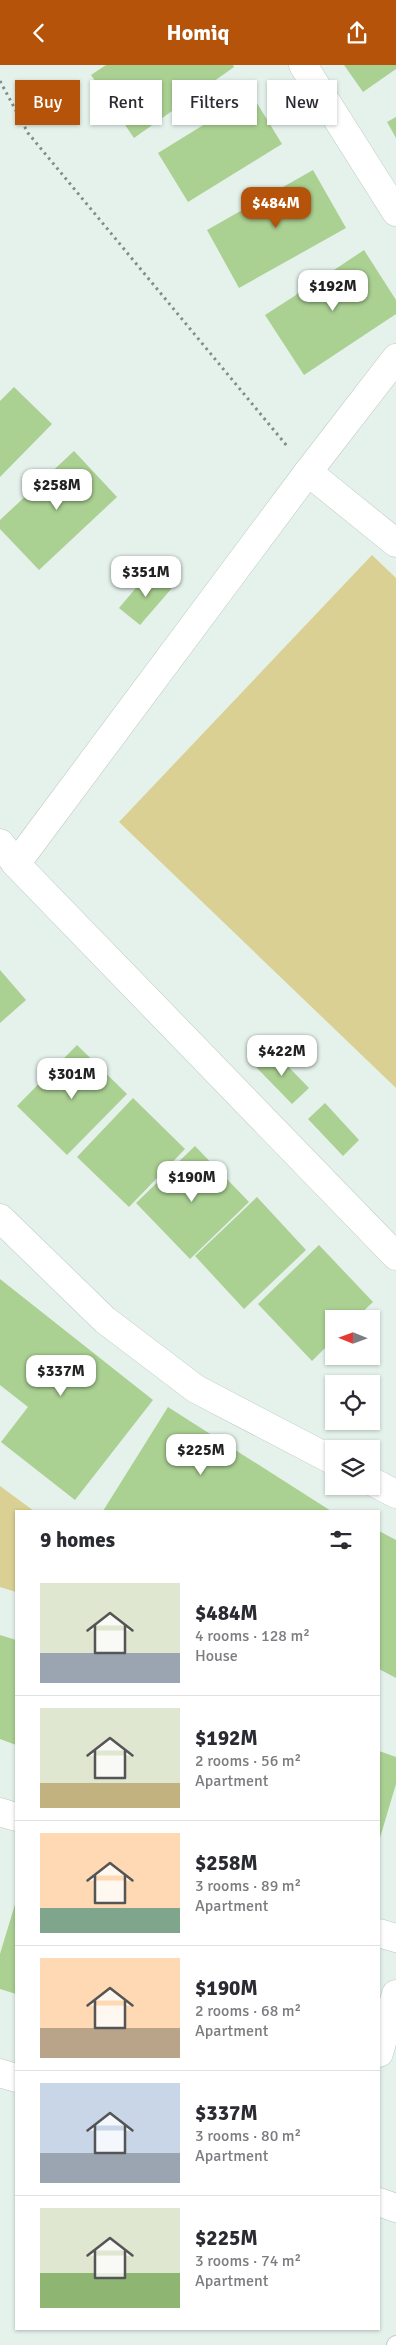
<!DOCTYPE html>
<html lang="en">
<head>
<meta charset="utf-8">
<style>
  :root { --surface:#fff; --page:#f2f2f3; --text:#2b2b33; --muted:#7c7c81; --line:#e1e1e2; --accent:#b45309 }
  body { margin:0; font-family:Signika,sans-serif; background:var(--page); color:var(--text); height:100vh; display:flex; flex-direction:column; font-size:19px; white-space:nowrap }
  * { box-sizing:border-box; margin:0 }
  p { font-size:16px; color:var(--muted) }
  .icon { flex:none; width:28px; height:28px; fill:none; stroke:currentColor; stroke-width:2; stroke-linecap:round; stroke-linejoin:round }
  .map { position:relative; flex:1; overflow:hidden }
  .drawer { position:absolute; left:15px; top:1445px; width:365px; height:820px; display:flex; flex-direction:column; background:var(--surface); border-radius:0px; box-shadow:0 1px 4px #0004 }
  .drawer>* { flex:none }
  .banner { position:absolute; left:15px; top:15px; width:366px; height:45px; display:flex; gap:10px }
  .needle { width:32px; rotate:271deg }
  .fabs { position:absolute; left:325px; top:1245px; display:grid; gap:10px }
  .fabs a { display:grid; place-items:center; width:55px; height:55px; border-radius:0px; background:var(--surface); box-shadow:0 1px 4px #0004; font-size:25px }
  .price { position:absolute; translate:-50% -42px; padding:0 11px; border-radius:10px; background:#fff; color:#222; font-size:16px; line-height:32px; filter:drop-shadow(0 1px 2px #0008) }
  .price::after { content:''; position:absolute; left:50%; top:30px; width:15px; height:11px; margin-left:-8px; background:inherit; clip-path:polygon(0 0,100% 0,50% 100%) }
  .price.selected { background:var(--accent); color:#fff }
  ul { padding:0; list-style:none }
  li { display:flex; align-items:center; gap:15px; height:125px; padding:0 25px }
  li+li { border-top:1px solid var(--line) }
  li span { display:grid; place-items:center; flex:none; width:140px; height:100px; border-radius:0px; color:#555 }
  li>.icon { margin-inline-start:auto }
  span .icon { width:60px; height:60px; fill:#fffc; stroke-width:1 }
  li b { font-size:21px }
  h2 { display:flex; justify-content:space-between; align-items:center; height:60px; padding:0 25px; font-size:21px }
  .tag { padding:0 18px; border-radius:0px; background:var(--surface); box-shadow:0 1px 4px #0004; font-size:18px; line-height:45px }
  .tag.selected { background:var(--accent); color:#fff }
  header { display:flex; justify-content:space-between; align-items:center; height:65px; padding:0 25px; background:var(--accent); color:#fff; font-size:22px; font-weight:700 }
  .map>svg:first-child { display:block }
</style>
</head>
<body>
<header><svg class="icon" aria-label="back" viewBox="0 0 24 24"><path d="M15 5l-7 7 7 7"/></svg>Homiq<svg class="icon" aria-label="share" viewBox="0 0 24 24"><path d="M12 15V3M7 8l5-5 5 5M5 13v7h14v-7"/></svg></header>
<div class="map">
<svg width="396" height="2280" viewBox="0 0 396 2280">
  <rect width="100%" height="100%" fill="#e5f2ec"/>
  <g fill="#dbd093">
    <polygon points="372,490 396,513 396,1023 119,757"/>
    <polygon points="0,1421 34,1446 16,1446 16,1527 0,1522"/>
  </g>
  <g fill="#aad092">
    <polygon points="106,0 233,0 234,2 134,73 91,10"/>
    <polygon points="344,0 396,0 396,4 363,27"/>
    <polygon points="252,30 282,79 188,137 158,88"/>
    <polygon points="396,52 396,73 387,57"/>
    <polygon points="313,105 346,163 239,223 207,165"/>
    <polygon points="364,185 396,235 396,249 304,310 265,250 296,230 314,206 322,213"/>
    <polygon points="14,322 52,359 0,412 0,336"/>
    <polygon points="74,386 117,432 39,505 0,464 0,455"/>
    <polygon points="151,505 172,523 140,560 119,543"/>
    <polygon points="0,905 26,935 0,958"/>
    <polygon points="77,980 127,1029 67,1090 17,1041"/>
    <polygon points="272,985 309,1023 292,1039 256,1002"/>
    <polygon points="133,1033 185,1084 129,1142 77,1092"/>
    <polygon points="325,1038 359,1075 343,1091 308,1054"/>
    <polygon points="195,1081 249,1137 190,1194 136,1138"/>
    <polygon points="257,1132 306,1185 244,1244 195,1191"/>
    <polygon points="319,1180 373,1237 355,1254 334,1254 334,1274 312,1296 258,1239"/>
    <polygon points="0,1214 153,1335 75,1435 1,1377 28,1342 0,1320"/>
    <polygon points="168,1342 331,1446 103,1446"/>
    <polygon points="379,1466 396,1475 396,1613 379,1604"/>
    <polygon points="0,1570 16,1575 16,1680 0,1674"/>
    <polygon points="379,1686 396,1692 396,1719 379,1776"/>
    <polygon points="16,1836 16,1929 0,1924 0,1889"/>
  </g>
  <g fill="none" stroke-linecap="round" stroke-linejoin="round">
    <defs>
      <polyline id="service" points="395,2280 396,2279"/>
      <g id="minor">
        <polyline points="303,0 396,147"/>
        <polyline points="308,407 396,478"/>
        <polyline points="0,778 16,799 396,1191"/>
        <polyline points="16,799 308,407 396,293"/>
        <polyline points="0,1153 105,1255 196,1324 334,1396"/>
        <polyline points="371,1416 396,1429"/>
        <polyline points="0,1747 16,1752"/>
        <polyline points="379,1868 396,1873"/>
        <polyline points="379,1988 396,1929"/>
        <polyline points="0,2008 16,2013"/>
        <polyline points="379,2137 396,2143"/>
      </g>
    </defs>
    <use href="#service" stroke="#bcc9c3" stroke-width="18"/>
    <use href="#minor" stroke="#bcc9c3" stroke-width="29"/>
    <polyline stroke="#838c88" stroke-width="3" stroke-dasharray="2.5 4" stroke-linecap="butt" points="0,16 28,68 287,381"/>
    <use href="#service" stroke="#fff" stroke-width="16"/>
    <use href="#minor" stroke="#fff" stroke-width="28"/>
  </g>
</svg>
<div class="fabs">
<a><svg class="needle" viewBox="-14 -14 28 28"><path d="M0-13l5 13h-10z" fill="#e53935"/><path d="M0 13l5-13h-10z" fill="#7c7c81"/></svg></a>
<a><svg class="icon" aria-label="locate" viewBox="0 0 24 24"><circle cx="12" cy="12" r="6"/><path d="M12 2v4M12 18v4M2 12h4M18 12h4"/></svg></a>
<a><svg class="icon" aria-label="layers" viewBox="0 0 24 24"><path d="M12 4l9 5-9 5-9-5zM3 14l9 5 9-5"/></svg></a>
</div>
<b class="price selected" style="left:276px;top:164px">$484M</b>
<b class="price" style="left:333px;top:247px">$192M</b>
<b class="price" style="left:57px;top:446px">$258M</b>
<b class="price" style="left:146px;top:533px">$351M</b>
<b class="price" style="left:282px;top:1012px">$422M</b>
<b class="price" style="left:72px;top:1035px">$301M</b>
<b class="price" style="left:192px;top:1138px">$190M</b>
<b class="price" style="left:61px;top:1332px">$337M</b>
<b class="price" style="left:201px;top:1411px">$225M</b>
<div class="banner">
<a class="tag selected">Buy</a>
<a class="tag">Rent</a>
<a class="tag">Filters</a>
<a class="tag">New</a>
</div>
<section class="drawer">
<h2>9 homes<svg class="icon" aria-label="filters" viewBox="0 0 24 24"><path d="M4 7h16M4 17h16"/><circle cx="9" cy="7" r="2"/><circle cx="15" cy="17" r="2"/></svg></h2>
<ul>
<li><span style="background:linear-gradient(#dfe7d0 70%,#9aa5b1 0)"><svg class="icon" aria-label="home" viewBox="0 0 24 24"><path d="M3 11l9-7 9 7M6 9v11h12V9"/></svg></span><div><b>$484M</b><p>4 rooms · 128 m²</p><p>House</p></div></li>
<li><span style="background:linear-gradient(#dfe7d0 75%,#c2b280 0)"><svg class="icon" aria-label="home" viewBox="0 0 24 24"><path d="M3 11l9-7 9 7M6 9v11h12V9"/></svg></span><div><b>$192M</b><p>2 rooms · 56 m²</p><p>Apartment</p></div></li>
<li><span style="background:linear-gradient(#ffd9b3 75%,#7fa58c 0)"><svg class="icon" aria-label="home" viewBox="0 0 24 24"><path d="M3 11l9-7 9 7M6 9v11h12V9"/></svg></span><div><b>$258M</b><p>3 rooms · 89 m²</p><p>Apartment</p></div></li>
<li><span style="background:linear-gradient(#ffd9b3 70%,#b9a48a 0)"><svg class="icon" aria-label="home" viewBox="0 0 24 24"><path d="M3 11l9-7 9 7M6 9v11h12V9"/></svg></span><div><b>$190M</b><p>2 rooms · 68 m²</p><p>Apartment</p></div></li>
<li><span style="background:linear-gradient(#c9d6e8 70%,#9aa5b1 0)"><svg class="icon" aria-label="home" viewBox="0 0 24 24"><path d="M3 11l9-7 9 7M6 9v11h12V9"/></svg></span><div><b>$337M</b><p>3 rooms · 80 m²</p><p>Apartment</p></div></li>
<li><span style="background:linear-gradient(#dfe7d0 65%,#8fb573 0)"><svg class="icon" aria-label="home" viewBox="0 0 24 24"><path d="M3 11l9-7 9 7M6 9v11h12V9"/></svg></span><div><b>$225M</b><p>3 rooms · 74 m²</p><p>Apartment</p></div></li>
</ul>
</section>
</div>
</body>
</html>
